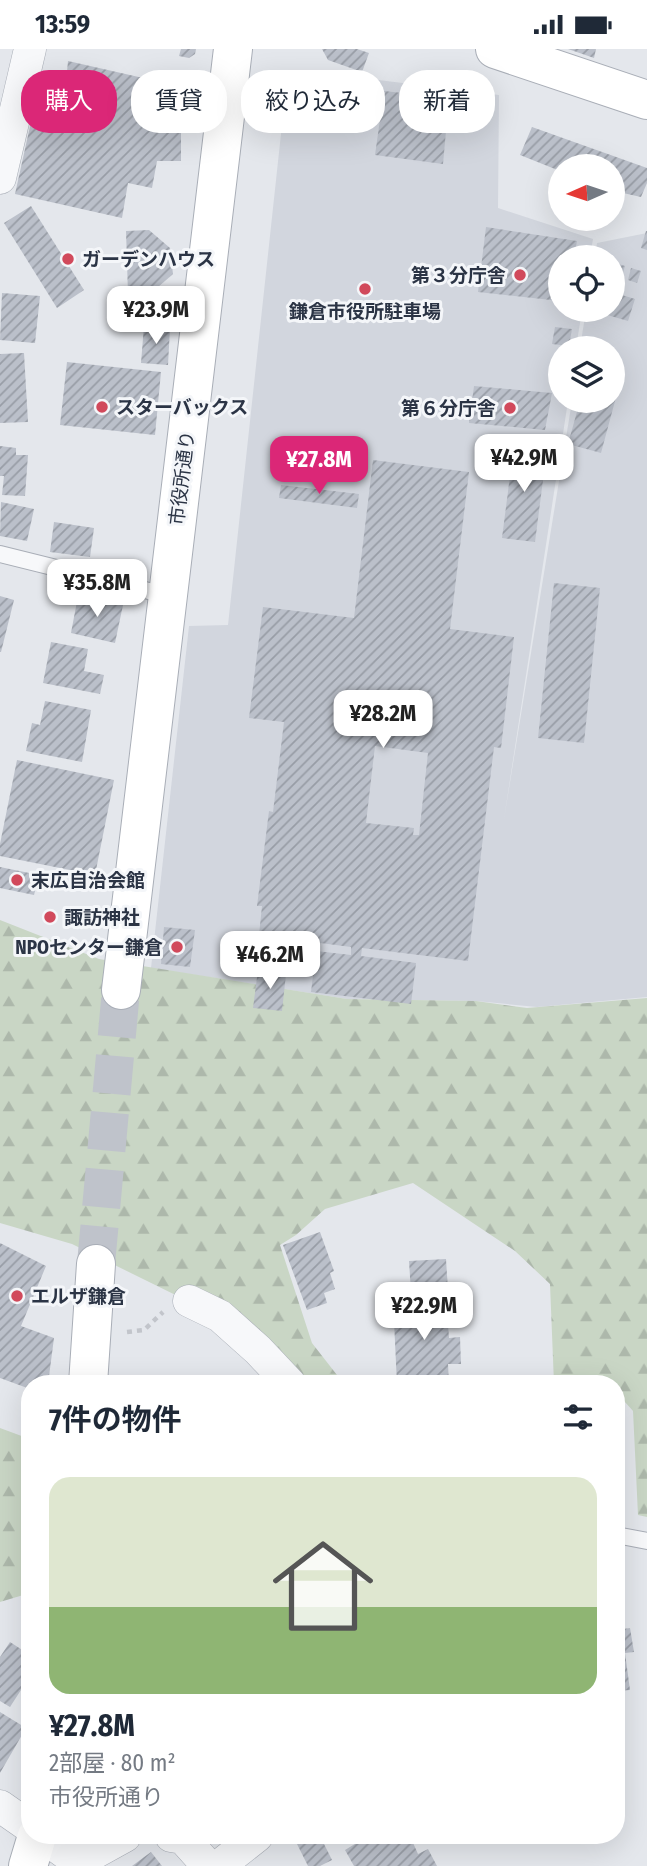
<!DOCTYPE html>
<html lang="ja">
<head>
<meta charset="utf-8">
<style>
  :root { --surface:#fff; --page:#f6f6f7; --text:#1f2937; --muted:#747a83; --line:#e0e1e3; --accent:#db2777 }
  body { margin:0; font-family:"Fira Sans Condensed","Noto Sans JP",sans-serif; background:var(--page); color:var(--text); height:100vh; display:flex; flex-direction:column; font-size:26px; white-space:nowrap }
  * { box-sizing:border-box; margin:0 }
  p { font-size:23px; color:var(--muted) }
  .icon { flex:none; width:38px; height:38px; fill:none; stroke:currentColor; stroke-width:2; stroke-linecap:round; stroke-linejoin:round }
  .map { position:relative; flex:1; overflow:hidden }
  .drawer { position:absolute; left:21px; top:1326px; width:604px; height:469px; display:flex; flex-direction:column; background:var(--surface); border-radius:28px; box-shadow:0 7px 28px #0002 }
  .drawer>* { flex:none }
  .top-card { position:absolute; left:21px; top:21px; width:606px; height:63px; display:flex; gap:14px }
  .needle { width:46px; rotate:267deg }
  .controls { position:absolute; left:548px; top:105px; display:grid; gap:14px }
  .controls a { display:grid; place-items:center; width:77px; height:77px; border-radius:50%; background:var(--surface); box-shadow:0 7px 28px #0002; font-size:35px }
  .price { position:absolute; translate:-50% -60px; padding:0 16px; border-radius:14px; background:#fff; color:#222; font-size:23px; line-height:46px; filter:drop-shadow(0 2px 4px #0008) }
  .price::after { content:''; position:absolute; left:50%; top:42px; width:21px; height:16px; margin-left:-10px; background:inherit; clip-path:polygon(0 0,100% 0,50% 100%) }
  .price.selected { background:var(--accent); color:#fff }
  ul { padding:0; list-style:none }
  li { display:grid; align-content:center; gap:14px; height:371px; padding:0 28px }
  li+li { border-top:2px solid var(--line) }
  li span { display:grid; place-items:center; height:217px; border-radius:21px; color:#555 }
  li>.icon { margin-inline-start:auto }
  span .icon { width:126px; height:126px; fill:#fffc; stroke-width:1 }
  li b { font-size:30px }
  h2 { display:flex; justify-content:space-between; align-items:center; height:84px; padding:0 28px; font-size:30px }
  .chip { padding:0 24px; border-radius:28px; background:var(--surface); box-shadow:0 7px 28px #0002; font-size:24px; line-height:63px }
  .chip.selected { background:var(--accent); color:#fff }
  .status { display:flex; justify-content:space-between; align-items:center; height:49px; padding:0 35px; background:var(--surface); direction:ltr }
  .status svg { height:19px; fill:currentColor }
  .map>svg:first-child { display:block }
</style>
</head>
<body>
<div class="status"><b>13:59</b><svg viewBox="0 0 49 12"><path d="M0 12V9h3v3zM5 12V6h3v6zM10 12V3h3v9zM15 12V0h3v12zM26 1h20v11H26zM47 4h2v5h-2z"/></svg></div>
<div class="map">
<svg width="647" height="1817" viewBox="0 0 647 1817">
  <defs>
    <pattern id="forest-firs" width="22" height="20" patternUnits="userSpaceOnUse" patternTransform="scale(1.75)"><rect width="22" height="20" fill="#c9d6c5"/><path d="M5 1l3.5 6h-7zM16 11l3.5 6h-7z" fill="#adb8ab"/></pattern>
    <pattern id="building-hatch" width="6" height="6" patternUnits="userSpaceOnUse" patternTransform="scale(1.75)"><rect width="6" height="6" fill="#bbc0ca"/><path d="M-1 1l2-2M0 6l6-6M5 7l2-2" fill="none" stroke="#989da6"/></pattern>
  </defs>
  <rect width="100%" height="100%" fill="#e4e7ec"/>
  <polygon fill="#d2d6de" points="306,22 499,46 498,159 593,190 590,208 560,208 560,261 582,261 576,299 560,299 560,352 568,352 504,770 572,352 612,352 612,299 580,299 586,261 612,261 612,208 595,208 597,194 647,184 647,948 537,958 476,952 347,950 151,919 189,577 228,576 284,57"/>
  <g fill="url(#forest-firs)">
    <polygon points="0,871 99,910 347,950 476,952 527,959 647,949 647,1468 638,1466 633,1362 616,1343 616,1335 554,1335 550,1235 515,1202 413,1134 325,1160 296,1186 280,1196 312,1294 344,1335 276,1335 212,1264 72,1195 0,1174"/>
    <polygon points="0,1379 27,1389 30,1399 30,1544 0,1553"/>
  </g>
  <g fill="url(#building-hatch)" fill-rule="evenodd">
    <polygon points="181,0 196,0 195,5 189,9 179,7"/>
    <polygon points="322,0 357,0 369,4 362,23 328,11"/>
    <polygon points="568,0 596,0 594,9"/>
    <polygon points="68,12 174,36 170,58 181,67 181,112 157,112 152,139 128,134 122,169 15,145 41,28 66,33"/>
    <polygon points="384,42 449,49 443,115 375,106"/>
    <polygon points="532,78 647,119 647,134 641,148 623,144 618,154 612,152 612,117 560,117 560,122 520,106"/>
    <polygon points="559,124 560,124 560,149 554,146"/>
    <polygon points="31,157 84,241 57,259 4,174"/>
    <polygon points="486,178 577,192 574,208 560,208 560,252 478,243"/>
    <polygon points="149,181 170,199 173,225 150,245 128,246 126,182"/>
    <polygon points="646,182 647,182 647,201 641,199"/>
    <polygon points="612,213 625,217 619,236 612,234"/>
    <polygon points="631,219 641,222 637,234 628,231"/>
    <polygon points="612,243 635,250 628,272 597,263 598,261 612,261"/>
    <polygon points="2,244 40,247 35,294 0,291"/>
    <polygon points="144,277 170,279 168,316 141,314"/>
    <polygon points="555,278 572,280 569,297 552,295"/>
    <polygon points="24,304 28,373 0,374 0,305"/>
    <polygon points="67,313 161,323 155,386 60,376"/>
    <polygon points="612,324 622,326 601,404 568,395 580,352 612,352"/>
    <polygon points="474,337 552,344 545,381 469,374"/>
    <polygon points="514,396 547,400 535,493 502,489"/>
    <polygon points="0,397 16,399 16,406 28,406 25,447 2,446 4,427 0,427"/>
    <path d="M373 411 469 423 450 580 514 588 501 699 494 698 468 912 362 899 361 907 416 914 411 955 311 943 316 902 351 906V898L259 886 262 857H257L269 762 273 763 284 673 249 669 263 558 354 569ZM375 697 428 704 419 786H413L414 779 366 774Z"/>
    <polygon points="281,436 359,445 357,459 279,449"/>
    <polygon points="1,453 34,460 27,492 0,487"/>
    <polygon points="54,473 94,479 90,508 50,503"/>
    <polygon points="554,534 600,539 584,694 538,689"/>
    <polygon points="0,547 14,551 1,603 0,603"/>
    <polygon points="78,547 123,556 115,594 71,584"/>
    <polygon points="51,593 88,600 84,622 104,626 100,645 43,634"/>
    <polygon points="45,652 91,661 82,713 26,702 32,674 40,676"/>
    <polygon points="17,711 114,731 95,826 0,807 0,795"/>
    <polygon points="0,818 39,826 34,846 0,839"/>
    <polygon points="164,878 195,881 190,918 161,915"/>
    <polygon points="258,921 286,925 282,962 253,959"/>
    <polygon points="320,1183 334,1222 330,1224 335,1240 324,1244 327,1254 307,1261 283,1196"/>
    <polygon points="0,1194 46,1217 21,1277 54,1289 48,1335 30,1335 30,1340 0,1329"/>
    <polygon points="446,1210 448,1241 411,1243 409,1212"/>
    <polygon points="446,1249 449,1289 460,1288 461,1315 448,1315 449,1335 397,1335 393,1251"/>
    <polygon points="616,1408 618,1408 624,1452 616,1453"/>
    <polygon points="630,1579 634,1603 625,1604 630,1641 616,1642 616,1581"/>
    <polygon points="10,1593 30,1606 26,1614 30,1616 30,1627 10,1658 0,1652 0,1608"/>
    <polygon points="0,1663 26,1679 0,1724"/>
    <polygon points="293,1787 320,1787 332,1811 320,1817 308,1817"/>
    <polygon points="368,1787 410,1787 418,1805 428,1800 437,1817 354,1817 345,1801"/>
    <polygon points="151,1803 162,1817 132,1817"/>
  </g>
  <g fill="none" stroke-linecap="round" stroke-linejoin="round">
    <polyline stroke="#bfc3cb" stroke-width="38" stroke-dasharray="38 19" stroke-linecap="butt" points="96,1215 121,941"/>
    <defs>
      <g id="lane">
        <polyline points="0,505 169,547"/>
        <polyline points="616,1486 647,1492"/>
      </g>
      <g id="street">
        <polyline points="0,129 30,0"/>
        <polyline points="189,1252 220,1267 258,1301 290,1335"/>
        <polyline points="0,1757 30,1778"/>
        <polyline points="42,1787 78,1813 125,1787"/>
        <polyline points="171,1787 183,1789 208,1817"/>
        <polyline points="219,1817 257,1787"/>
      </g>
      <g id="secondary">
        <polyline points="495,0 647,51"/>
        <polyline points="121,941 233,0"/>
        <polyline points="88,1335 96,1215"/>
        <polyline points="28,1817 37,1787"/>
      </g>
    </defs>
    <use href="#lane" stroke="#a9aeb7" stroke-width="18"/>
    <use href="#street" stroke="#a9aeb7" stroke-width="33"/>
    <use href="#secondary" stroke="#a9aeb7" stroke-width="40"/>
    <polyline stroke="#c2c5cb" stroke-width="4.5" stroke-dasharray="5 5" stroke-linecap="butt" points="127,1283 144,1281 163,1263"/>
    <use href="#lane" stroke="#f7f8fa" stroke-width="16"/>
    <use href="#street" stroke="#f7f8fa" stroke-width="32"/>
    <use href="#secondary" stroke="#fff" stroke-width="38"/>
  </g>
  <g fill="#d1495b" stroke="#f4f6f9" stroke-width="2.5">
    <circle cx="68" cy="210" r="7"/>
    <circle cx="520" cy="226" r="7"/>
    <circle cx="365" cy="240" r="7"/>
    <circle cx="102" cy="358" r="7"/>
    <circle cx="510" cy="359" r="7"/>
    <circle cx="17" cy="831" r="7"/>
    <circle cx="50" cy="868" r="7"/>
    <circle cx="177" cy="898" r="7"/>
    <circle cx="17" cy="1247" r="7"/>
  </g>
  <g text-anchor="middle" dominant-baseline="central" stroke-width="6" stroke-linejoin="round" paint-order="stroke">
    <g font-size="19" font-weight="bold" fill="#2b3445" stroke="#f4f6f9" text-anchor="start">
      <text x="82" y="210">ガーデンハウス</text>
      <text x="506" y="226" text-anchor="end">第３分庁舎</text>
      <text x="365" y="262" text-anchor="middle">鎌倉市役所駐車場</text>
      <text x="116" y="358">スターバックス</text>
      <text x="496" y="359" text-anchor="end">第６分庁舎</text>
      <text x="31" y="831">末広自治会館</text>
      <text x="64" y="868">諏訪神社</text>
      <text x="163" y="898" text-anchor="end">NPOセンター鎌倉</text>
      <text x="31" y="1247">エルザ鎌倉</text>
    </g>
    <g font-size="19" fill="#2b3445" stroke="#f4f6f9">
      <text transform="translate(182 429) rotate(-83)">市役所通り</text>
    </g>
  </g>
</svg>
<div class="controls">
<a><svg class="needle" viewBox="-14 -14 28 28"><path d="M0-13l5 13h-10z" fill="#e53935"/><path d="M0 13l5-13h-10z" fill="#747a83"/></svg></a>
<a><svg class="icon" aria-label="locate" viewBox="0 0 24 24"><circle cx="12" cy="12" r="6"/><path d="M12 2v4M12 18v4M2 12h4M18 12h4"/></svg></a>
<a><svg class="icon" aria-label="layers" viewBox="0 0 24 24"><path d="M12 4l9 5-9 5-9-5zM3 14l9 5 9-5"/></svg></a>
</div>
<b class="price" style="left:156px;top:297px">¥23.9M</b>
<b class="price" style="left:524px;top:445px">¥42.9M</b>
<b class="price selected" style="left:319px;top:447px">¥27.8M</b>
<b class="price" style="left:97px;top:570px">¥35.8M</b>
<b class="price" style="left:383px;top:701px">¥28.2M</b>
<b class="price" style="left:270px;top:942px">¥46.2M</b>
<b class="price" style="left:424px;top:1293px">¥22.9M</b>
<div class="top-card">
<a class="chip selected">購入</a>
<a class="chip">賃貸</a>
<a class="chip">絞り込み</a>
<a class="chip">新着</a>
</div>
<section class="drawer">
<h2>7件の物件<svg class="icon" aria-label="filters" viewBox="0 0 24 24"><path d="M4 7h16M4 17h16"/><circle cx="9" cy="7" r="2"/><circle cx="15" cy="17" r="2"/></svg></h2>
<ul>
<li><span style="background:linear-gradient(#dfe7d0 60%,#8fb573 0)"><svg class="icon" aria-label="home" viewBox="0 0 24 24"><path d="M3 11l9-7 9 7M6 9v11h12V9"/></svg></span><div><b>¥27.8M</b><p>2部屋 · 80 m²</p><p>市役所通り</p></div></li>
</ul>
</section>
</div>
</body>
</html>
